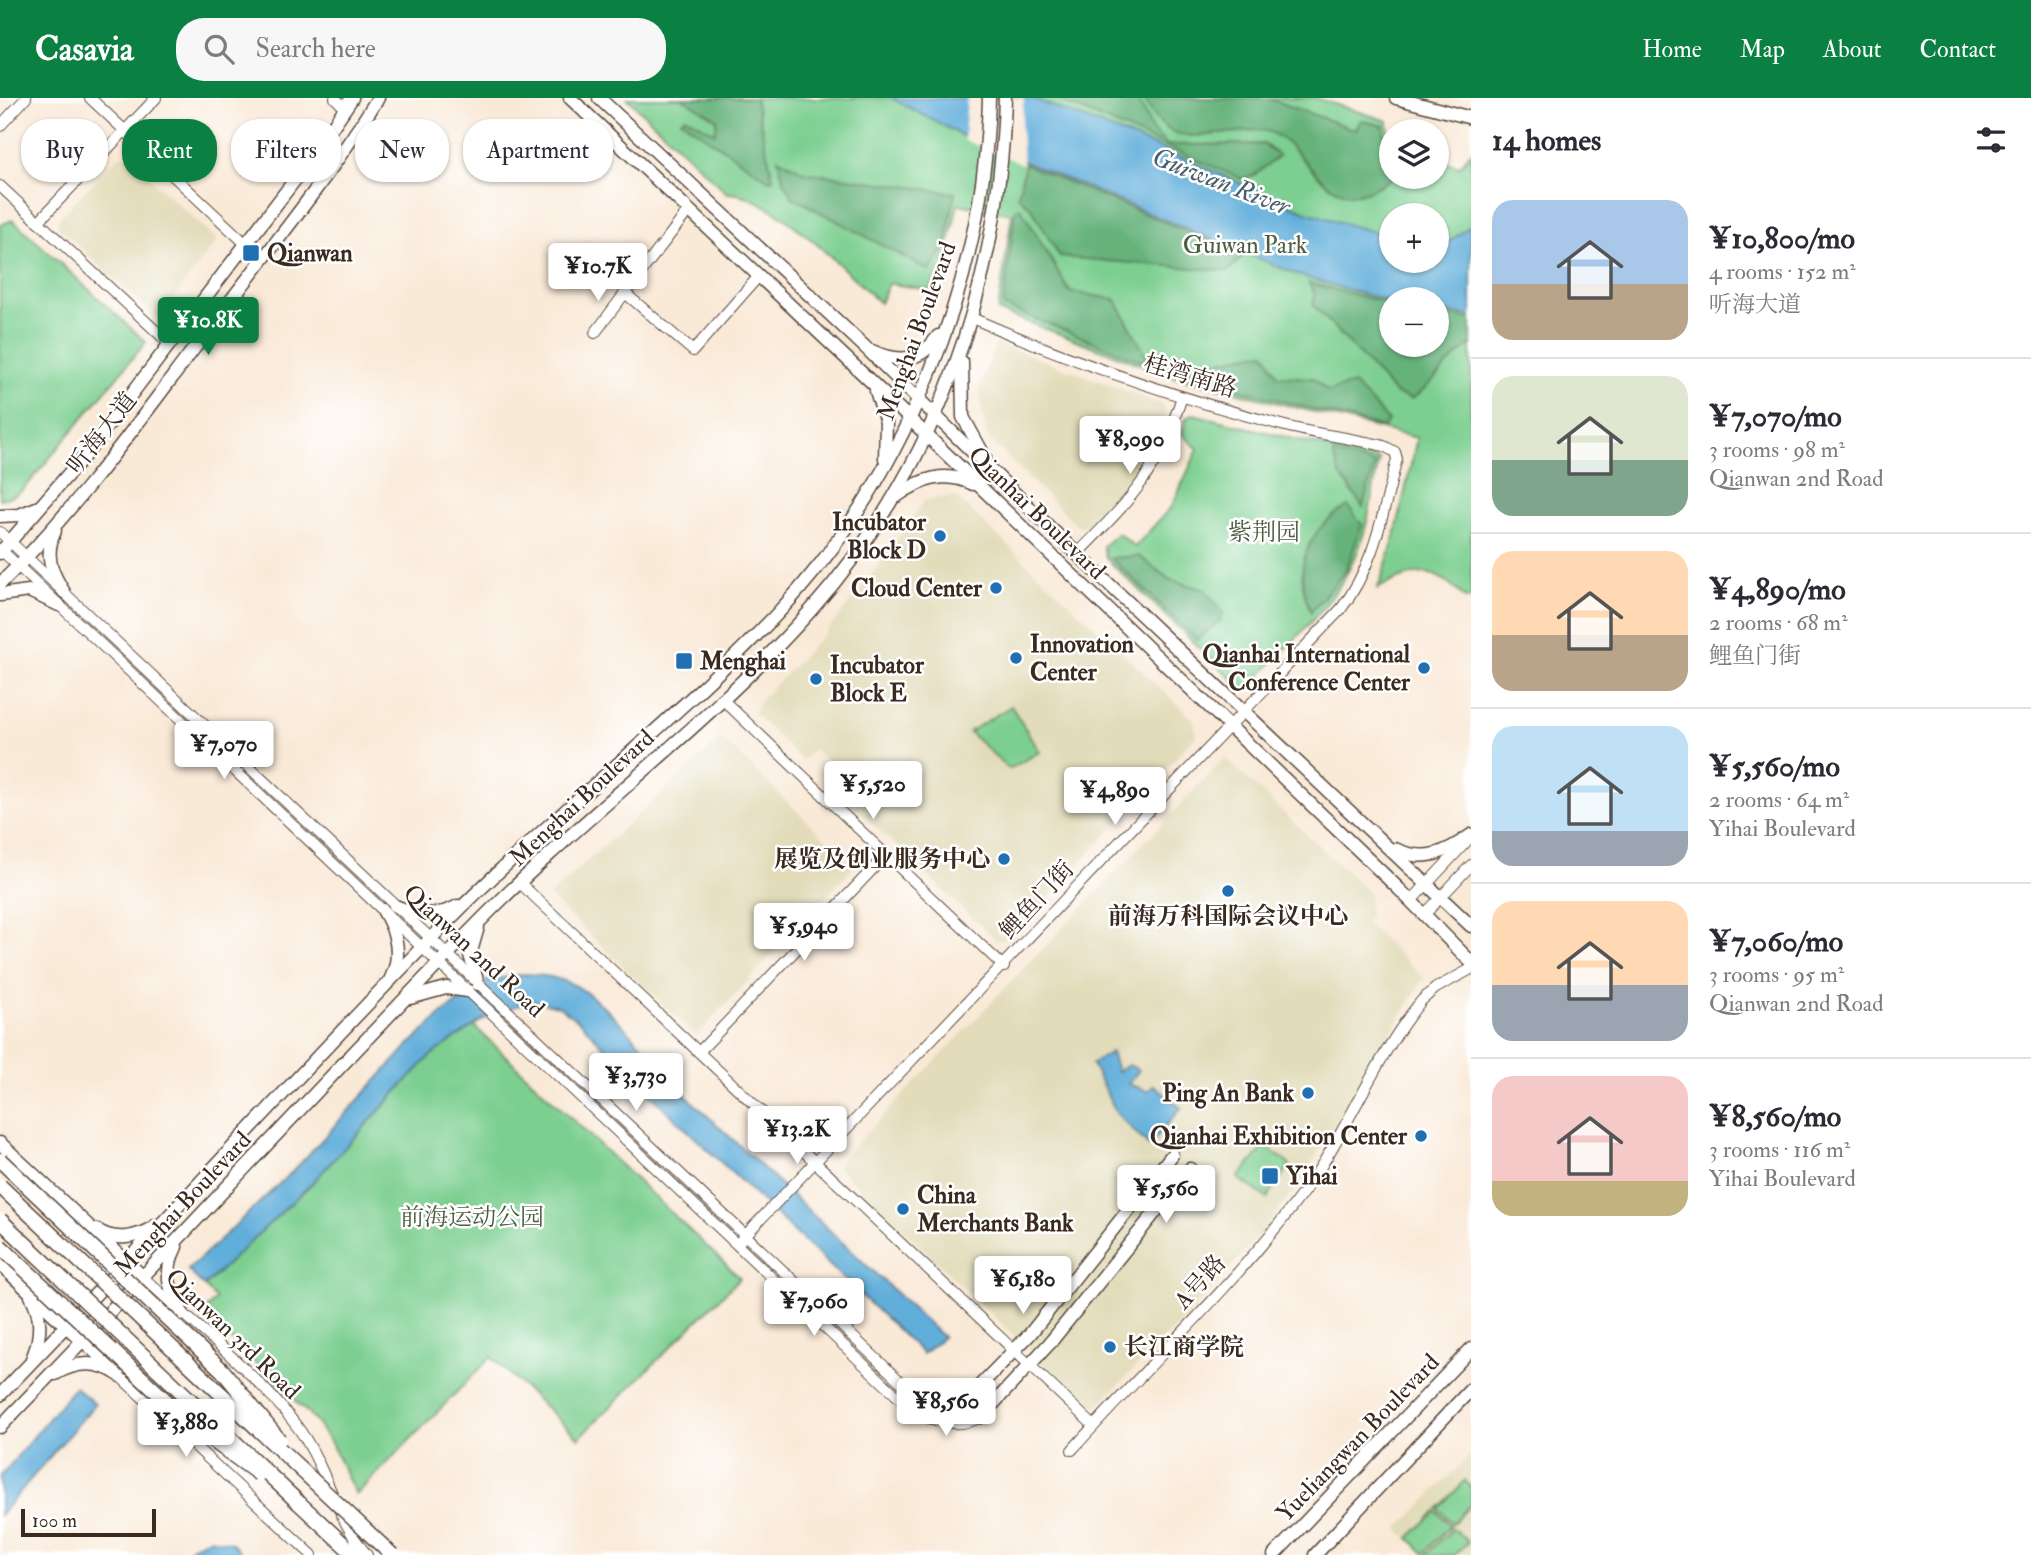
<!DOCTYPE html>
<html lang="en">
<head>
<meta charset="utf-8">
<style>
  :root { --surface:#fff; --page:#f7f7f7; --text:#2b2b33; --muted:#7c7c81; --line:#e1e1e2; --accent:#0b8043 }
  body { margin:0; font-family:"IM FELL Double Pica","Noto Serif SC",serif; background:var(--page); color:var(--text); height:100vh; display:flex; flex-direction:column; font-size:26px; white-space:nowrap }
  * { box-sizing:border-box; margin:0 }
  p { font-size:23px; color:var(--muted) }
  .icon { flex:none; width:38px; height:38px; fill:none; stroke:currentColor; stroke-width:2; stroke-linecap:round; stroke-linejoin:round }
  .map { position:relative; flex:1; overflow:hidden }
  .details { display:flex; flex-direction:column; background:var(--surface); width:560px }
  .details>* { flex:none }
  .guide { position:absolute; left:21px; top:21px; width:665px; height:63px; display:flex; gap:14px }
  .controls { position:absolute; left:1379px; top:21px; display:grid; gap:14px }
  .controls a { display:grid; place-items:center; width:70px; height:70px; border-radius:50%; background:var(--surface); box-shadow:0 2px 5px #0004; font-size:35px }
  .scale { position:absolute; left:21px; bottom:18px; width:135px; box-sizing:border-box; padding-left:7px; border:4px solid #3b2a1e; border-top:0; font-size:19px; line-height:24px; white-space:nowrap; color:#3b2a1e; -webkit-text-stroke:5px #fff; paint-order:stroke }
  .price { position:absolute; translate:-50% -60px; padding:0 16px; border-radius:7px; background:#fff; color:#222; font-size:23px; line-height:46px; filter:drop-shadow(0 2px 4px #0008) }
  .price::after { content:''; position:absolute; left:50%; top:42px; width:21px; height:16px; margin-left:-10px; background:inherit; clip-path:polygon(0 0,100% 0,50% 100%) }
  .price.active { background:var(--accent); color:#fff }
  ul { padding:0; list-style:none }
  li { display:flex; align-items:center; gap:21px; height:175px; padding:0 21px }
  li+li { border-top:2px solid var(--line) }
  li span { display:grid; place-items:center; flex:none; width:196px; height:140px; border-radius:21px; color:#555 }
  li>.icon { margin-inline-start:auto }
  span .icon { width:84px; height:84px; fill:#fffc; stroke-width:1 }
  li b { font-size:30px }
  h2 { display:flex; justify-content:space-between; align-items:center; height:84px; padding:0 21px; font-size:30px }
  .chip { padding:0 24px; border-radius:28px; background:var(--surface); box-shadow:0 2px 5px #0004; font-size:24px; line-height:63px }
  .chip.active { background:var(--accent); color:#fff }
  header { display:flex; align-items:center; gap:42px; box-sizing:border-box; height:98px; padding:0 35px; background:var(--accent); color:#fff }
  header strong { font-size:33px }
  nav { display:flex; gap:38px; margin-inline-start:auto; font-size:24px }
  .search { width:490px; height:63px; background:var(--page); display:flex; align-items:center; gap:18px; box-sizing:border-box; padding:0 24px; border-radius:28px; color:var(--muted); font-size:26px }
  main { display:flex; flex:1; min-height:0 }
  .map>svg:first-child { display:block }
</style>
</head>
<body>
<header>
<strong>Casavia</strong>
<div class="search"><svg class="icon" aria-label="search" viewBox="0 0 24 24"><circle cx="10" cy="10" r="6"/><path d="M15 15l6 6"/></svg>Search here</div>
<nav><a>Home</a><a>Map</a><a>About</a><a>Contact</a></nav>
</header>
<main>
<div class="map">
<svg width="1471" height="1457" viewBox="0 0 1471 1457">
  <rect width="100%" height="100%" fill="#fff"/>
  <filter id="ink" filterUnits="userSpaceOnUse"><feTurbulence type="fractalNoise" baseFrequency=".0143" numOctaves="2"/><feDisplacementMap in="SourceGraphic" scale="14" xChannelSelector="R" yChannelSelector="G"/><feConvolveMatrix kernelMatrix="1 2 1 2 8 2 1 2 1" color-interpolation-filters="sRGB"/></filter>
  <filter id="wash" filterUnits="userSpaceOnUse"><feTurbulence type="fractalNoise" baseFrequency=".00686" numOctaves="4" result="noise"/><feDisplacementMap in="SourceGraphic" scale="28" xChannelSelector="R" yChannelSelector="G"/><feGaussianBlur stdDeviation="1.57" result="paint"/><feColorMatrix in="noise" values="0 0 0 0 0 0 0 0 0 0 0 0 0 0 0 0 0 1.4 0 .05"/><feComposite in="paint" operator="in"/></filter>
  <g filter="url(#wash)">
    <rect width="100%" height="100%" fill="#f9e9d7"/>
    <g fill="#e2dcba">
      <polygon points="119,58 126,58 217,142 158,221 58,129 58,121"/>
      <polygon points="996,245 1161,306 1166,314 1151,351 1131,385 1090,429 1078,428 986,338 979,290"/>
      <polygon points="955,398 1194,622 1196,638 1011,841 996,842 841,696 850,685 814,651 802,662 754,615 757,606 826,534 861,491 925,402"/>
      <polygon points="722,640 854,769 696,938 549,798"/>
      <polygon points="1225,660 1369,795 1369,819 1365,824 1424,880 1302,1081 1264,1132 1210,1193 1096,1310 1089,1309 838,1070 839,1064"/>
      <polygon points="1471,1356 1471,1457 1424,1457 1398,1431"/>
    </g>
    <g fill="#7ccf90" stroke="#5c7c57" stroke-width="2" fill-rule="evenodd">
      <path d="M627 0H1316L1388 23 1391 79H1437V62L1460 68 1471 54V500L1466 501C1432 467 1421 470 1378 490L1394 442 1417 340 1175 279 998 213 1012 116 958 106 945 162 928 193C914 187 904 190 893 185L888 187 880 205C848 176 770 93 727 95ZM1391 117H1437V163H1391ZM1391 201H1437V247H1391Z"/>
      <polygon points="13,122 146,244 24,391 13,398 0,401 0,127"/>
      <path d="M1193 316 1379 362C1372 393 1369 428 1356 457 1334 508 1287 548 1250 588L1240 589 1106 460 1103 448 1118 435 1135 449 1172 408 1198 351 1182 336 1186 320Z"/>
      <polygon points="1011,608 1040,654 1009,671 969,634"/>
      <polygon points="473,927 740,1180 579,1340 491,1259 356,1397 331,1345 313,1320 203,1215 216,1201 204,1188 312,1085 430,958"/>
      <polygon points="1265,1048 1290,1067 1267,1100 1238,1080"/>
      <polygon points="1465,1383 1471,1389 1471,1406 1453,1425 1438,1411"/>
      <polygon points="1436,1413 1451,1427 1424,1455 1409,1440"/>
      <polygon points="1453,1430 1468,1444 1455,1457 1426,1457"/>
    </g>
    <g fill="#65b27a" stroke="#506e4c" stroke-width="2">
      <polygon points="682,0 755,0 773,81 769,82 681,22 686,19 715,35 717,21"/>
      <polygon points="1053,0 1138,0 1152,32 1167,47 1264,46 1279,58 1253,78 1242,81"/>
      <path d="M1144 0H1267L1356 32 1361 22 1384 28V37L1391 46V79H1395C1382 85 1366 98 1351 96 1314 92 1300 42 1266 33 1257 31 1247 33 1239 34 1191 37 1168 50 1144 0Z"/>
      <polygon points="778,60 804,74 955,95 945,149 930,173 792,99 783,81"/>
      <polygon points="1025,66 1027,67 1244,157 1228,173 1060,159 1032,111 1018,98"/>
      <polygon points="1020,109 1070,194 1115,201 1147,259 1144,264 1003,208 1015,113"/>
      <path d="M1309 185 1391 206V247H1437V216L1471 221V247C1448 261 1435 285 1412 301L1396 296 1313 207 1315 197Z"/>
      <polygon points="1265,254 1278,278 1313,280 1328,293 1354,286 1388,322 1384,330 1178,275 1179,270"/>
      <polygon points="1333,355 1375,366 1363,409 1340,377"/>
      <path d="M1348 408 1362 427 1346 472 1311 514C1291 470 1307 431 1348 408Z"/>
      <polygon points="1139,458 1169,481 1205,492 1223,515 1220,523 1197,542 1111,460"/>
    </g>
    <g fill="#60aeda" stroke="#4e6c7c" stroke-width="2">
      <polygon points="891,0 1031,0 1165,52 1306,114 1391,139 1391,163 1437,163 1437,148 1450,143 1471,127 1471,218 1437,213 1437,201 1391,204 1301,178 965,39"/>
      <path d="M524 876C542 877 559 879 576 888 607 905 656 963 679 991L943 1239 923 1256 667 1013 579 923 558 908 531 902 484 921 430 958 312 1085 204 1188 188 1172 297 1069 407 949 443 915 487 883Z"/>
      <polygon points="1111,954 1117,973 1129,967 1139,972 1128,986 1148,993 1154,987 1181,1010 1149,1048 1117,1016 1092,966"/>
      <polygon points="75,1289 95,1306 0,1417 0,1379"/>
      <polygon points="211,1440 232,1445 242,1457 185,1457 192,1448"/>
    </g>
    <polygon fill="#f9e9d7" points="967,0 1024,0 1021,29 1023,66 964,42"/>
  </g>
  <g filter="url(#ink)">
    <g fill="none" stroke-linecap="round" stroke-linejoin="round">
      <defs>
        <g id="minor">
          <polyline points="90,0 246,146"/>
          <polyline points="335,0 345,10"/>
          <polyline points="0,28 26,0"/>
          <polyline points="0,88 170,246"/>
          <polyline points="689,112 625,195 693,253 758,179"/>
          <polyline points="38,124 156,0"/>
          <polyline points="595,235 625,195"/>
          <polyline points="0,434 920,1302 941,1310 964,1304"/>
          <path d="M0 451 912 1312C933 1324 959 1331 981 1319"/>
          <path d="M1077 456C1133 399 1156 377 1182 299"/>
          <polyline points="721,600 1004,869"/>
          <polyline points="520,785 1094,1328"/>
          <polyline points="1411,803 1468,742"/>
          <polyline points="1424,817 1471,767"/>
          <polyline points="699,954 886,757"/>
          <path d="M737 1146 1341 511C1375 467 1383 413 1397 361L1395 354 1384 348C1352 340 1321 337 1289 329 1180 301 1075 265 972 220"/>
          <path d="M143 1179C193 1226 262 1279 301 1334 328 1373 336 1421 367 1457"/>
          <polyline points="82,1243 312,1457"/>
          <path d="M1072 1352C1149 1266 1234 1188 1302 1096 1347 1036 1375 958 1422 902L1436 890 1471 871"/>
        </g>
        <g id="major">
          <polyline points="570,0 863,276 1399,791 1471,864"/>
          <polyline points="599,0 866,250 1077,456 1471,828"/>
          <polyline points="1396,0 1471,20"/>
          <path d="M872 253C899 265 921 264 938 238"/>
          <polyline points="962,264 963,319 985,359"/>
          <polyline points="876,293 886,324 885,361"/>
          <path d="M897 398C921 381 945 372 973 386"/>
          <polyline points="0,418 19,417 39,409"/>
          <path d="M55 433C44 456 51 474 64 494"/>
          <polyline points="0,455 85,357 307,66 352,0"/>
          <path d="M0 486C76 412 138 324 202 240 262 161 326 84 378 0"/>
          <polyline points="0,497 29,493 59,507"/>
          <path d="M1395 751C1424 765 1446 755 1471 737"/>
          <path d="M395 808C416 817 438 820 458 808"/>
          <path d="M383 812C396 833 403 856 391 880"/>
          <polyline points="478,829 470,857 478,886"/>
          <polyline points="410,900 446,890 468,893"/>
          <polyline points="0,1045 143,1179"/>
          <path d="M97 1132C115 1144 138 1140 155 1128"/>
          <path d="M176 1149C163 1175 169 1193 183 1216"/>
          <polyline points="0,1166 82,1243"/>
          <path d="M31 1198C43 1219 41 1240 32 1261"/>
          <path d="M55 1276C77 1263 98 1262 119 1277"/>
          <path d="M0 1297C150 1142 293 980 444 827 550 719 671 627 776 517 903 384 985 184 989 0"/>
          <polyline points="964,1304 1030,1236 1172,1057"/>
          <polyline points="981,1319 1049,1246 1190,1071"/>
          <path d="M0 1329C161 1162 317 990 479 824 584 717 712 624 811 512 936 372 1000 186 1005 0"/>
          <polyline points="1274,1457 1471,1251"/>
          <polyline points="1315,1457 1471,1291"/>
        </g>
        <polyline id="highway" points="299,1405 355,1457"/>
      </defs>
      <use href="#minor" stroke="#58473a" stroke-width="12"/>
      <use href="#major" stroke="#58473a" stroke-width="15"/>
      <use href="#highway" stroke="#58473a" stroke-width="17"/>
      <use href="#minor" stroke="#fff" stroke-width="10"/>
      <use href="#major" stroke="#fff" stroke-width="12"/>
      <use href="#highway" stroke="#fff" stroke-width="14"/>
      <defs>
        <g id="highway-bridge">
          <polyline points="0,1062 223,1273 279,1342"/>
          <polyline points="0,1088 392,1457"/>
          <polyline points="0,1122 299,1405"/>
          <polyline points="0,1148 193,1328 259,1376"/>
        </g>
      </defs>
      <use href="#highway-bridge" stroke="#58473a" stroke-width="17" stroke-linecap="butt"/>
      <use href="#highway-bridge" stroke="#fff" stroke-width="14"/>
    </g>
  </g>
  <g fill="#1f6fb2" stroke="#fff" stroke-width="2.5">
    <rect x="242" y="146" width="18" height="18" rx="3.5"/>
    <circle cx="940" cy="438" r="7"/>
    <circle cx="996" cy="490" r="7"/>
    <circle cx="1016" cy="560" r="7"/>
    <rect x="675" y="554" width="18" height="18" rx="3.5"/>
    <circle cx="1424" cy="570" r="7"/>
    <circle cx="816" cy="581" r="7"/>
    <circle cx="1004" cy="761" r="7"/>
    <circle cx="1228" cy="793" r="7"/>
    <circle cx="1308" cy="995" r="7"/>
    <circle cx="1421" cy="1038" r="7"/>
    <rect x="1261" y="1069" width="18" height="18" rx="3.5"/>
    <circle cx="903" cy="1111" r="7"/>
    <circle cx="1110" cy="1249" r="7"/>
  </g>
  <g text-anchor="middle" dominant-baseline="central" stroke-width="5" stroke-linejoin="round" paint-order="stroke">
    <g font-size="24" fill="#4e5c40" stroke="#fff">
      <text x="1245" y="147">Guiwan Park</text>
      <text x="1264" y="434">紫荆园</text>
      <text x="472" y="1119">前海运动公园</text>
    </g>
    <g font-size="24" font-weight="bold" fill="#3b2a1e" stroke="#fff" text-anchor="start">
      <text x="267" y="155">Qianwan</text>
      <text x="926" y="424" text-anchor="end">Incubator<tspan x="926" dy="28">Block D</tspan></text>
      <text x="982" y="490" text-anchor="end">Cloud Center</text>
      <text x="1030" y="546">Innovation<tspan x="1030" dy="28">Center</tspan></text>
      <text x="1410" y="556" text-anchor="end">Qianhai International<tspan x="1410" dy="28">Conference Center</tspan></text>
      <text x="700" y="563">Menghai</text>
      <text x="830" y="567">Incubator<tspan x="830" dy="28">Block E</tspan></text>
      <text x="990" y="761" text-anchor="end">展览及创业服务中心</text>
      <text x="1228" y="818" text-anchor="middle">前海万科国际会议中心</text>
      <text x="1294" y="995" text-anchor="end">Ping An Bank</text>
      <text x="1407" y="1038" text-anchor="end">Qianhai Exhibition Center</text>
      <text x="1286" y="1078">Yihai</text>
      <text x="917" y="1097">China<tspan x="917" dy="28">Merchants Bank</tspan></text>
      <text x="1124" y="1249">长江商学院</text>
    </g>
    <g font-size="24" fill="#3b2a1e" stroke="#fff">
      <text transform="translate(917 233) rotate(-70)">Menghai Boulevard</text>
      <text transform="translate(1190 278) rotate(17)">桂湾南路</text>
      <text transform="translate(102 335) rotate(-52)">听海大道</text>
      <text transform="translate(1037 415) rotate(44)">Qianhai Boulevard</text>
      <text transform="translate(582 700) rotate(-43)">Menghai Boulevard</text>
      <text transform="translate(1037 802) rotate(-47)">鲤鱼门街</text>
      <text transform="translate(474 853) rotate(43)">Qianwan 2nd Road</text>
      <text transform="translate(183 1106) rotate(-47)">Menghai Boulevard</text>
      <text transform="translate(1200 1184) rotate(-48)">A号路</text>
      <text transform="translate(233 1236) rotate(44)">Qianwan 3rd Road</text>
      <text transform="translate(1358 1340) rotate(-46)">Yueliangwan Boulevard</text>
    </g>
    <g font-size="26" font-style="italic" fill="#4a5f69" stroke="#fff">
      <text transform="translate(1221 84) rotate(21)">Guiwan River</text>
    </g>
  </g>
</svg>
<div class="controls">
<a><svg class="icon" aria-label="layers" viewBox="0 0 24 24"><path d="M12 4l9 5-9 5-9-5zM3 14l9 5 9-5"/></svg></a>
<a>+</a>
<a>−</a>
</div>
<div class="scale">100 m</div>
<b class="price" style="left:598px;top:205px">¥10.7K</b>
<b class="price active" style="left:208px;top:259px">¥10.8K</b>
<b class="price" style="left:1130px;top:378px">¥8,090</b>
<b class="price" style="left:224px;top:683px">¥7,070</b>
<b class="price" style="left:873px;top:723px">¥5,520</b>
<b class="price" style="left:1115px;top:729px">¥4,890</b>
<b class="price" style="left:804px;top:865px">¥5,940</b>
<b class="price" style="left:636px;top:1015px">¥3,730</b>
<b class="price" style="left:797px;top:1068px">¥13.2K</b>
<b class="price" style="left:1166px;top:1127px">¥5,560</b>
<b class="price" style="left:1023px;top:1218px">¥6,180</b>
<b class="price" style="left:814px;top:1240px">¥7,060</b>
<b class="price" style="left:946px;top:1340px">¥8,560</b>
<b class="price" style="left:186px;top:1361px">¥3,880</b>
<div class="guide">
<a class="chip">Buy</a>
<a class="chip active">Rent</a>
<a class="chip">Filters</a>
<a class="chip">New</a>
<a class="chip">Apartment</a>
</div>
</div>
<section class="details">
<h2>14 homes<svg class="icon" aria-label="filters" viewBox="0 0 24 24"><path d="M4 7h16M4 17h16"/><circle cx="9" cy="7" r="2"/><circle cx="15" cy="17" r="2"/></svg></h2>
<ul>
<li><span style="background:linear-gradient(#a9c7e8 60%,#b9a48a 0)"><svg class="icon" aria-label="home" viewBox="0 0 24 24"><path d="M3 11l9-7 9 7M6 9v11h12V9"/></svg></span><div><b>¥10,800/mo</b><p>4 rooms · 152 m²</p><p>听海大道</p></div></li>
<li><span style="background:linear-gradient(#dfe7d0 60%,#7fa58c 0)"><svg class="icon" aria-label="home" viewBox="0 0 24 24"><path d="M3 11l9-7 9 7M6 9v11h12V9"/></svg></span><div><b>¥7,070/mo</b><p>3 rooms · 98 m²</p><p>Qianwan 2nd Road</p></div></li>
<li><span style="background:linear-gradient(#ffd9b3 60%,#b9a48a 0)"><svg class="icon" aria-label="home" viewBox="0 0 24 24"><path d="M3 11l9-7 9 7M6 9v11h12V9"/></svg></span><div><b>¥4,890/mo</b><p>2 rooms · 68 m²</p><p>鲤鱼门街</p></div></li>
<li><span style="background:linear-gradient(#bfe0f5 75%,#9aa5b1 0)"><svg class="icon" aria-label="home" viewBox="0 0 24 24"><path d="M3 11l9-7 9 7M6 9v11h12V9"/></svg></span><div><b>¥5,560/mo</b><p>2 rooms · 64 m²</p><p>Yihai Boulevard</p></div></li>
<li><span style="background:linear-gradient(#ffd9b3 60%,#9aa5b1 0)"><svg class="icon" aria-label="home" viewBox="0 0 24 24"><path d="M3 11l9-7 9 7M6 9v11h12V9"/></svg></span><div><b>¥7,060/mo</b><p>3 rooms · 95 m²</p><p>Qianwan 2nd Road</p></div></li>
<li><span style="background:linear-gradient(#f6c9c9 75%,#c2b280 0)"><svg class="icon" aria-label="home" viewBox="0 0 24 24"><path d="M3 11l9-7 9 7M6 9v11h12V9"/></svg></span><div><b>¥8,560/mo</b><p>3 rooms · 116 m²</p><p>Yihai Boulevard</p></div></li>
</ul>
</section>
</main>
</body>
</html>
